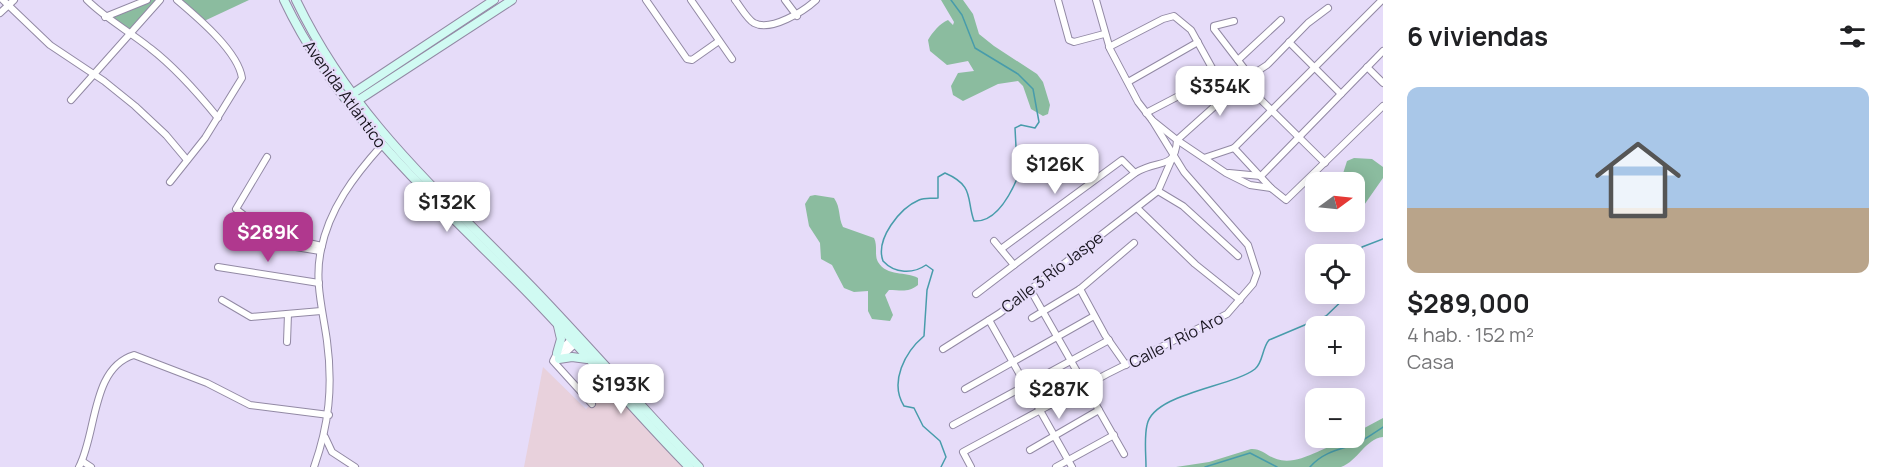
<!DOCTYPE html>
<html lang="es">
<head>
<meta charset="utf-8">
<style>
  :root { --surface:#fff; --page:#f6f6f6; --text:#202124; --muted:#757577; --line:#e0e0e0; --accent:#b0388e }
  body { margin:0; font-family:Manrope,sans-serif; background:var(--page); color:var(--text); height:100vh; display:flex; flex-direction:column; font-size:22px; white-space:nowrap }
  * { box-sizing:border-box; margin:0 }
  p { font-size:20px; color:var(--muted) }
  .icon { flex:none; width:33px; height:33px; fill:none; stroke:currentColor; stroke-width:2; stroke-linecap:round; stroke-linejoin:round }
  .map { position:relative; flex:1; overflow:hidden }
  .drawer { display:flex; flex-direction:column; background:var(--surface); width:510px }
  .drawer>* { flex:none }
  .needle { width:39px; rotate:75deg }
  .fabs { position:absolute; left:1305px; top:172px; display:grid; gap:12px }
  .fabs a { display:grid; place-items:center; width:60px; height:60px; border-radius:12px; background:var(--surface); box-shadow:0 3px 15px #0003; font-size:30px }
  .price { position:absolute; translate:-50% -51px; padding:0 14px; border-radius:12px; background:#fff; color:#222; font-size:20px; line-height:39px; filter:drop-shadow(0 2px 3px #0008) }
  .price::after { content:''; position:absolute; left:50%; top:36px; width:18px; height:14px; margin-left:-9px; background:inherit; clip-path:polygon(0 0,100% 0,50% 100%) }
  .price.on { background:var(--accent); color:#fff }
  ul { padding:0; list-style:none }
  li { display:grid; align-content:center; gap:12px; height:318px; padding:0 24px }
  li+li { border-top:2px solid var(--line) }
  li span { display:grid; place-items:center; height:186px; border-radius:12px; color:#555 }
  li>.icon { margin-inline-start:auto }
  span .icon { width:108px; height:108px; fill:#fffc; stroke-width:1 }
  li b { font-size:26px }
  h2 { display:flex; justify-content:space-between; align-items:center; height:72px; padding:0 24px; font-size:26px }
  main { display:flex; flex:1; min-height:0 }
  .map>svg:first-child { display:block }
</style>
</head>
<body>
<main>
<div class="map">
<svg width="1383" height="467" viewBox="0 0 1383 467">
  <rect width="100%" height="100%" fill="#e6dcf9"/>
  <polygon fill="#e8d1dc" points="543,367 586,409 611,384 689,467 524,467"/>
  <g fill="#8bbc9f">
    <polygon points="147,0 160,0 129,34 105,17"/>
    <polygon points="177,0 249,0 202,22"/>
    <path d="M941 0H963L973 14 979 34 994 46 1037 74 1043 82 1050 105 1048 114 1043 116 1031 109 1023 86 1018 81 998 84 963 101 953 95 951 86 958 73 974 71 968 61 947 65 930 51 928 40C932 33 940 23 948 20L953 25 954 22Z"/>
    <polygon points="1354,158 1372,159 1383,167 1383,178 1355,218 1354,183 1340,183 1347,161"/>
    <path d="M815 195 834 198C841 208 838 217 843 227L874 238C878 246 874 255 878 262 887 277 906 271 918 278V285C908 293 901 290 889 290L885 295 893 315 890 321 872 319 868 311V291L854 292 844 288 832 265 821 259 820 243 809 226 805 204 810 196Z"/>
    <path d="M1383 418V437C1365 439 1358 461 1341 467H1176L1209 462 1251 449C1266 448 1270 464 1294 460 1313 457 1341 438 1354 438L1355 433Z"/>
  </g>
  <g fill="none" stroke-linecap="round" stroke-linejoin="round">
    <g stroke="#489cab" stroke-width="1.5">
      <polyline points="1354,276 1362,247 1383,239"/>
      <path d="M941 467 946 457 940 441 923 426 914 408 904 406C889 382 905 352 924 336L927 290 933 270 926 265C913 274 895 274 883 261 875 239 900 208 919 200 926 197 932 199 938 198V177L945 173C975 186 966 199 974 221 1001 223 1017 181 1024 161L1016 147 1015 128 1021 125 1035 128 1039 122 1033 89 1018 74 975 48 962 15 951 0"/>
      <path d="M1146 467C1146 454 1144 438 1147 425 1153 393 1232 387 1255 369 1263 363 1262 348 1269 340L1326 316 1349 294"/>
      <polyline points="1205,467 1250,453 1277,467"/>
      <path d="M1310 467C1322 453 1337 450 1353 445 1363 441 1374 433 1383 427"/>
    </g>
    <defs>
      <g id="minor">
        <polyline points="3,0 50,45 104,81 135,106 166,135 187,160"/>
        <path d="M87 0C106 19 129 31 150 48 176 68 197 92 218 118"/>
        <polyline points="646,0 687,59 692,60 719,41"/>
        <polyline points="691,0 732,59"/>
        <path d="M735 0C740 6 747 19 754 23 771 32 804 11 816 0"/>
        <polyline points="785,0 797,16"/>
        <polyline points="1058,0 1069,40 1074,42 1104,34"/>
        <polyline points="1096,0 1110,49 1138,102 1152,120 1177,140 1226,173 1250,185 1271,188 1286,200 1383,106"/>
        <polyline points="0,13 14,0"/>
        <polyline points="105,17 147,0"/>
        <polyline points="1234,21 1214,26 1214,29 1250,76"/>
        <polyline points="1289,42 1341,94"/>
        <polyline points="1109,47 1163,19 1174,16 1191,30 1227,95"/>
        <polyline points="1238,60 1281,20"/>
        <polyline points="1367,67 1383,83"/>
        <polyline points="1250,76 1251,90 1325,163"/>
        <polyline points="1128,82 1198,42"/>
        <polyline points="71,100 160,0"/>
        <polyline points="1146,113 1217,76"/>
        <polyline points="1177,140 1244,80 1267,65 1308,23 1328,8"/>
        <polyline points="1234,148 1271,188"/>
        <polyline points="267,157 236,209 268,234 322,246"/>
        <polyline points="1204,158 1234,148 1382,0"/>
        <polyline points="1171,161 1158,191 1183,206 1238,256"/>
        <polyline points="1229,173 1261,176 1383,51"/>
        <path d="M170 182 205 138 242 78C238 51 197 17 177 0"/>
        <polyline points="1137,208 1195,264 1240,300"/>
        <polyline points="240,238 320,251"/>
        <polyline points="994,241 1014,265"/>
        <polyline points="1001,249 1122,160 1135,173"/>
        <polyline points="218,267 319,283"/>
        <polyline points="1030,289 1124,454"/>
        <polyline points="1080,289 1105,335 1126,365"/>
        <path d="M976 294 1135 173C1160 158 1175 171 1177 140"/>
        <polyline points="222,300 251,317 321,311"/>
        <polyline points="1032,318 1080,289 1134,243"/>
        <polyline points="989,320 1072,467"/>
        <polyline points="573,338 557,353 553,361 592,404"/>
        <polyline points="287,342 288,314"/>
        <polyline points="943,349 1000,313 1158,191"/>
        <polyline points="559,359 578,341"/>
        <polyline points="965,389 1094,316"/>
        <polyline points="953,425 1109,340"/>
        <polyline points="325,437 332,452 355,467"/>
        <polyline points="1030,450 1099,410"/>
        <polyline points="82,461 91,467"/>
        <path d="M79 467C97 433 91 368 134 355L207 383 250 405 329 415"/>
        <path d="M314 467C329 425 333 386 327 341 323 311 314 281 321 250 329 209 354 176 382 145"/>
        <polyline points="971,467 963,452 1107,374 1227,314 1253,284 1257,273 1248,245 1184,172 1152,120"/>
        <polyline points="1056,467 1114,435"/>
      </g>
      <g id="secondary">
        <path d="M284 0C339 116 436 200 525 290 581 347 632 409 689 467"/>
        <path d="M296 0C354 121 441 193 532 287 589 346 642 408 699 467"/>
        <polyline points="349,96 494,0"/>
        <polyline points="354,103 512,0"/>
        <polyline points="557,353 561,339 558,326"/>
        <polyline points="559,359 572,357 587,359"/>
      </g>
    </defs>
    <use href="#minor" stroke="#9289a4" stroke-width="8"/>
    <use href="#secondary" stroke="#9289a4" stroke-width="10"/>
    <use href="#minor" stroke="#fff" stroke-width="6"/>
    <use href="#secondary" stroke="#d0faf2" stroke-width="8"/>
  </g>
  <g text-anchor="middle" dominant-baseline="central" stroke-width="4.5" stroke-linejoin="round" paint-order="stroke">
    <g font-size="16" fill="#17141e" stroke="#e6dcf9">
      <text transform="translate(345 94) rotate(54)">Avenida Atlántico</text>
      <text transform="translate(1052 272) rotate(-37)">Calle 3 Río Jaspe</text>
      <text transform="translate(1176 340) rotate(-27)">Calle 7 Río Aro</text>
    </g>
  </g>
</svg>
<div class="fabs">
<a><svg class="needle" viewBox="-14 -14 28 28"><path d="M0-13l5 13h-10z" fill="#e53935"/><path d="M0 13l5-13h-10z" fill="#757577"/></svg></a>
<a><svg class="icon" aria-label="locate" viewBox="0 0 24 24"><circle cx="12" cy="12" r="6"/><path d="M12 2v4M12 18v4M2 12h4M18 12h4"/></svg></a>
<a>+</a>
<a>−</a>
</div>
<b class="price" style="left:1220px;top:117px">$354K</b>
<b class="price" style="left:1055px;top:195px">$126K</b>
<b class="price" style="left:447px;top:233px">$132K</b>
<b class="price on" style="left:268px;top:263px">$289K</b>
<b class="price" style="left:621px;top:415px">$193K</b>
<b class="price" style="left:1059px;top:420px">$287K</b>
</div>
<section class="drawer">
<h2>6 viviendas<svg class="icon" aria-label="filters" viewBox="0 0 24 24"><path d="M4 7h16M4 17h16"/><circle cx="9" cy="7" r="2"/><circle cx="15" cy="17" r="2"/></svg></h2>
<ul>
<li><span style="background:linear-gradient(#a9c7e8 65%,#b9a48a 0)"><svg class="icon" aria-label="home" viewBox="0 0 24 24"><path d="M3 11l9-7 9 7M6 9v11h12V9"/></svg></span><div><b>$289,000</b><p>4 hab. · 152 m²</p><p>Casa</p></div></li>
</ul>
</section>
</main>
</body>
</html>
